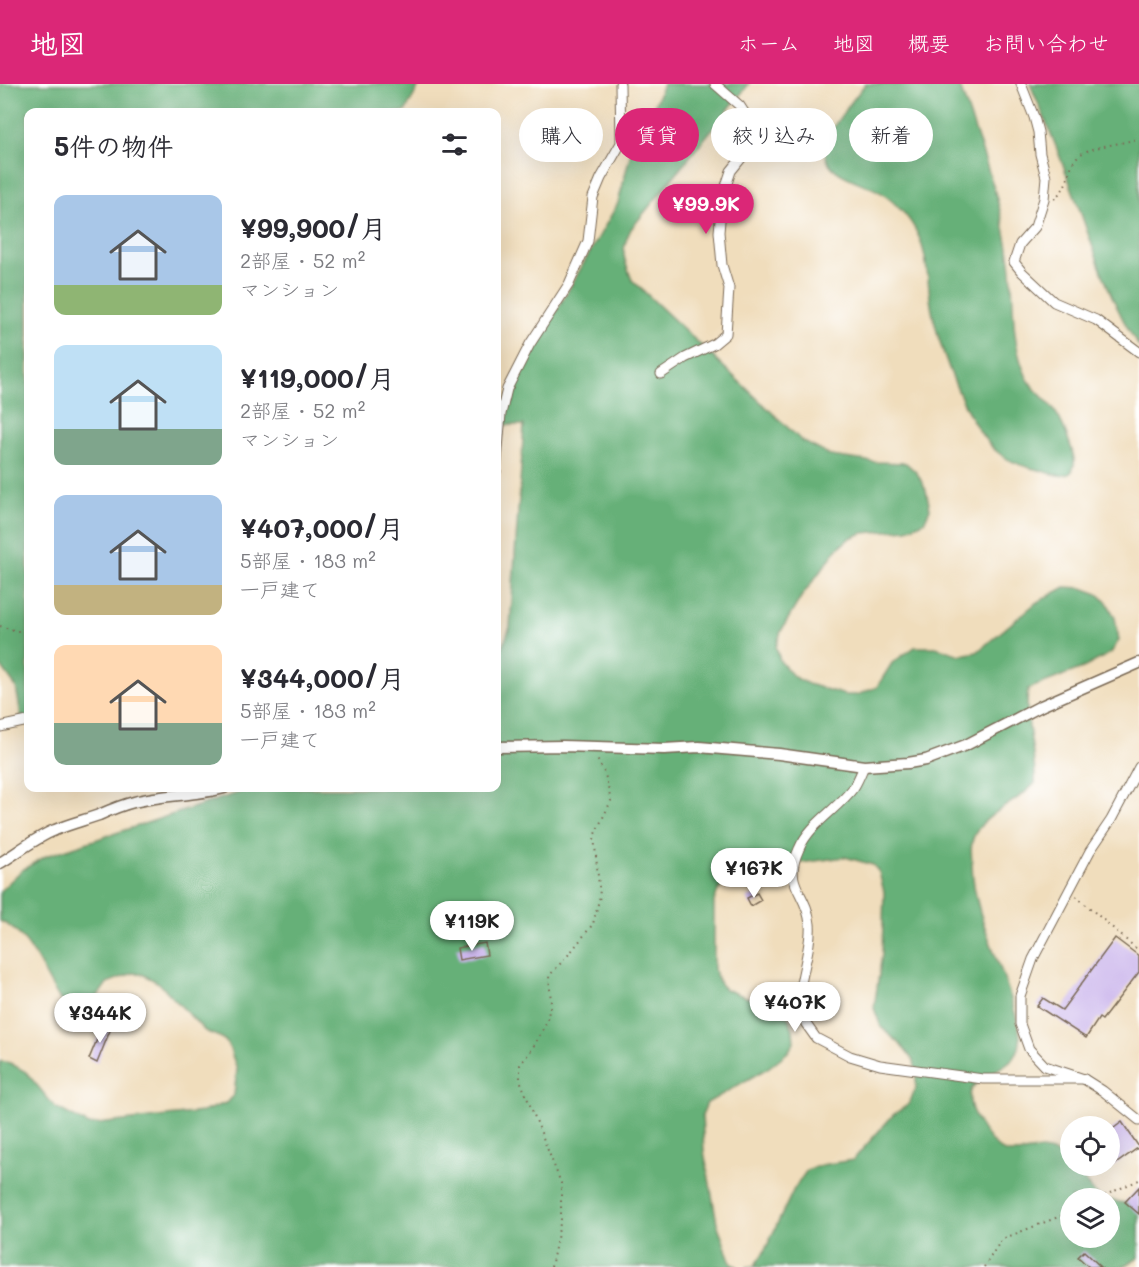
<!DOCTYPE html>
<html lang="ja">
<head>
<meta charset="utf-8">
<style>
  :root { --surface:#fff; --page:#f7f7f7; --text:#2b2b33; --muted:#7c7c81; --accent:#db2777 }
  body { margin:0; font-family:Mali,"Klee One",sans-serif; background:var(--page); color:var(--text); height:100vh; display:flex; flex-direction:column; font-size:22px; white-space:nowrap }
  * { box-sizing:border-box; margin:0 }
  p { font-size:20px; color:var(--muted) }
  .icon { flex:none; width:33px; height:33px; fill:none; stroke:currentColor; stroke-width:2; stroke-linecap:round; stroke-linejoin:round }
  .map { position:relative; flex:1; overflow:hidden }
  .drawer { position:absolute; left:24px; top:24px; width:477px; height:684px; display:flex; flex-direction:column; background:var(--surface); border-radius:12px; box-shadow:0 6px 24px #0002 }
  .drawer>* { flex:none }
  .hud { position:absolute; left:519px; top:24px; width:530px; height:54px; display:flex; gap:12px }
  .tools { position:absolute; left:1060px; top:1032px; display:grid; gap:12px }
  .tools a { display:grid; place-items:center; width:60px; height:60px; border-radius:50%; background:var(--surface); box-shadow:0 6px 24px #0002; font-size:30px }
  .price { position:absolute; translate:-50% -51px; padding:0 14px; border-radius:21px; background:#fff; color:#222; font-size:20px; line-height:39px; filter:drop-shadow(0 2px 3px #0008) }
  .price::after { content:''; position:absolute; left:50%; top:36px; width:18px; height:14px; margin-left:-9px; background:inherit; clip-path:polygon(0 0,100% 0,50% 100%) }
  .price.selected { background:var(--accent); color:#fff }
  ul { padding:0; list-style:none }
  li { display:flex; align-items:center; gap:18px; height:150px; padding:0 30px }
  li span { display:grid; place-items:center; flex:none; width:168px; height:120px; border-radius:12px; color:#555 }
  li>.icon { margin-inline-start:auto }
  span .icon { width:72px; height:72px; fill:#fffc; stroke-width:1 }
  li b { font-size:26px }
  h2 { display:flex; justify-content:space-between; align-items:center; height:72px; padding:0 30px; font-size:26px }
  .chip { padding:0 21px; border-radius:27px; background:var(--surface); box-shadow:0 6px 24px #0002; font-size:21px; line-height:54px }
  .chip.selected { background:var(--accent); color:#fff }
  header { display:flex; align-items:center; gap:36px; box-sizing:border-box; height:84px; padding:0 30px; background:var(--accent); color:#fff }
  header strong { font-size:28px }
  nav { display:flex; gap:33px; margin-inline-start:auto; font-size:21px }
  .map>svg:first-child { display:block }
</style>
</head>
<body>
<header>
<strong>地図</strong>
<nav><a>ホーム</a><a>地図</a><a>概要</a><a>お問い合わせ</a></nav>
</header>
<div class="map">
<svg width="1139" height="1183" viewBox="0 0 1139 1183">
  <rect width="100%" height="100%" fill="#fff"/>
  <filter id="ink" filterUnits="userSpaceOnUse"><feTurbulence type="fractalNoise" baseFrequency=".0167" numOctaves="2"/><feDisplacementMap in="SourceGraphic" scale="12" xChannelSelector="R" yChannelSelector="G"/><feConvolveMatrix kernelMatrix="1 2 1 2 8 2 1 2 1" color-interpolation-filters="sRGB"/></filter>
  <filter id="wash" filterUnits="userSpaceOnUse"><feTurbulence type="fractalNoise" baseFrequency=".008" numOctaves="4" result="noise"/><feDisplacementMap in="SourceGraphic" scale="24" xChannelSelector="R" yChannelSelector="G"/><feGaussianBlur stdDeviation="1.35" result="paint"/><feColorMatrix in="noise" values="0 0 0 0 0 0 0 0 0 0 0 0 0 0 0 0 0 1.4 0 .05"/><feComposite in="paint" operator="in"/></filter>
  <g filter="url(#wash)">
    <rect width="100%" height="100%" fill="#f0ddbc"/>
    <g fill="#66b078" stroke="#506d4b" stroke-width="1.5">
      <polygon points="0,0 420,0 405,28 28,28 28,636 22,637 16,603 0,581"/>
      <path d="M663 0H749L631 145C620 167 623 174 632 196L802 357 831 372 874 378 906 379 917 389 926 406 930 425 924 438 907 445 863 449 850 454 837 465 801 513 781 547 776 563 780 577 794 593 808 600 845 611H857L877 603 892 579 915 563H936L960 571 977 568 1036 519 1065 503 1082 504 1098 510 1107 518 1115 534 1119 556 1111 569 1085 583 1028 605C1024 639 1036 666 1035 699 1018 719 990 726 976 748 970 758 971 768 972 779 973 830 998 870 1012 918 1015 931 1021 945 1020 958 1017 996 946 984 978 1038 983 1047 995 1064 1005 1068 1016 1072 1030 1065 1041 1066 1048 1066 1057 1070 1063 1073 1080 1081 1085 1107 1103 1114H1071V1154H1110V1116L1139 1122V1174L1122 1183H746L754 1182 764 1168 794 1105 807 1086 821 1081 853 1076 894 1030 909 1020 916 1003V988L914 977 900 960 881 943 874 924 882 870 884 808 879 788 873 781 845 773 748 786 728 796 718 807 714 817V886L720 900 725 905 777 925 788 933 793 945 794 959 788 968 768 984 707 1019 702 1031 704 1067 717 1139 731 1179 738 1183H0V977L10 979 26 988 55 1023 89 1041 202 1028 228 1018 234 1011 237 985 228 960 222 954 205 947 159 899 142 890 133 889 107 899 80 938C74 931 66 925 61 917 43 892 31 850 0 837V807L22 786 46 772 253 704H496L497 578 510 543 524 341H497V322L502 323 618 119 637 44 654 22Z"/>
      <path d="M865 0H959C978 57 1002 116 1010 177 1015 212 1010 250 1023 284 1031 308 1044 310 1056 329 1063 339 1067 351 1071 363 1073 369 1075 375 1074 381 1072 399 1050 389 1039 386 1025 383 1011 379 1000 370 968 347 940 265 932 227 927 201 929 173 917 149 910 134 896 119 883 110 864 97 827 93 825 68 823 50 854 16 865 0Z"/>
      <path d="M1030 0H1139V263C1111 220 1096 172 1079 124 1064 82 1048 41 1030 0Z"/>
    </g>
    <g id="blocks">
      <g fill="#ccb7ec">
        <polygon points="757,809 761,816 751,822 747,814"/>
        <polygon points="1115,854 1139,872 1139,888 1102,936 1099,934 1086,954 1037,922 1043,914 1062,926"/>
        <polygon points="485,859 487,871 459,876 457,864"/>
        <polygon points="103,941 111,944 97,979 89,975"/>
        <polygon points="1122,1038 1139,1063 1110,1084 1110,1047"/>
        <polygon points="1139,1103 1139,1130 1125,1118"/>
        <polygon points="1084,1167 1101,1183 1089,1183 1078,1173"/>
      </g>
    </g>
  </g>
  <g filter="url(#ink)">
    <use href="#blocks" fill-opacity="0" stroke="#7a6955" stroke-width="1.5"/>
    <g fill="none" stroke-linecap="round" stroke-linejoin="round">
      <defs>
        <g id="minor">
          <polyline points="1021,0 1034,33 1038,48 1040,70 1046,93 1044,115 1035,143 1020,160 1014,178 1022,188 1054,218 1096,236 1139,268"/>
          <polyline points="661,290 685,274 714,260 726,250 729,204 722,181 719,148 722,114 731,87 752,61 753,42 740,22 715,0"/>
          <polyline points="496,388 501,330 507,305 530,260 569,200 588,157 593,113 601,94 621,59 620,0"/>
          <polyline points="0,643 28,637"/>
          <path d="M864 682C861 689 858 697 854 703 837 726 810 739 799 765 782 802 807 807 810 840 812 860 801 891 799 913L800 923 806 940 816 954 850 972 880 981 983 995H1084"/>
          <polyline points="1139,683 1111,736 1090,767 1033,875 1020,912 1020,940 1029,965 1045,982 1084,995 1103,1007 1139,1036"/>
        </g>
        <g id="tertiary">
          <polyline points="496,663 563,662 664,665 699,663 779,670 864,682 908,679 926,676 966,661 1041,622 1139,579"/>
          <path d="M0 779C18 768 35 754 55 746 69 740 85 736 99 731 110 726 122 721 134 718 164 710 195 712 224 704"/>
        </g>
      </defs>
      <use href="#minor" stroke="#7a6955" stroke-width="11"/>
      <use href="#tertiary" stroke="#7a6955" stroke-width="13"/>
      <g stroke="#7a6955" stroke-width="2" stroke-dasharray="1.5 4.5" stroke-linecap="butt">
        <path d="M1054 115C1057 112 1061 108 1063 105 1069 95 1069 83 1076 74 1088 61 1122 61 1139 54"/>
        <polyline points="0,542 16,547 28,547"/>
        <polyline points="1076,812 1139,867"/>
        <polyline points="1099,1114 1139,1096"/>
        <polyline points="551,1183 561,1135 561,1099 520,996 520,981 532,965 546,940 551,919 549,892 570,869 593,840 600,812 594,752 611,717 605,690 597,675"/>
        <polyline points="984,1183 1002,1155 1071,1128"/>
      </g>
      <use href="#minor" stroke="#fff" stroke-width="9"/>
      <use href="#tertiary" stroke="#fff" stroke-width="10"/>
    </g>
  </g>
</svg>
<div class="tools">
<a><svg class="icon" aria-label="locate" viewBox="0 0 24 24"><circle cx="12" cy="12" r="6"/><path d="M12 2v4M12 18v4M2 12h4M18 12h4"/></svg></a>
<a><svg class="icon" aria-label="layers" viewBox="0 0 24 24"><path d="M12 4l9 5-9 5-9-5zM3 14l9 5 9-5"/></svg></a>
</div>
<b class="price selected" style="left:706px;top:151px">¥99.9K</b>
<b class="price" style="left:754px;top:815px">¥167K</b>
<b class="price" style="left:472px;top:868px">¥119K</b>
<b class="price" style="left:795px;top:949px">¥407K</b>
<b class="price" style="left:100px;top:960px">¥344K</b>
<div class="hud">
<a class="chip">購入</a>
<a class="chip selected">賃貸</a>
<a class="chip">絞り込み</a>
<a class="chip">新着</a>
</div>
<section class="drawer">
<h2>5件の物件<svg class="icon" aria-label="filters" viewBox="0 0 24 24"><path d="M4 7h16M4 17h16"/><circle cx="9" cy="7" r="2"/><circle cx="15" cy="17" r="2"/></svg></h2>
<ul>
<li><span style="background:linear-gradient(#a9c7e8 75%,#8fb573 0)"><svg class="icon" aria-label="home" viewBox="0 0 24 24"><path d="M3 11l9-7 9 7M6 9v11h12V9"/></svg></span><div><b>¥99,900/月</b><p>2部屋 · 52 m²</p><p>マンション</p></div></li>
<li><span style="background:linear-gradient(#bfe0f5 70%,#7fa58c 0)"><svg class="icon" aria-label="home" viewBox="0 0 24 24"><path d="M3 11l9-7 9 7M6 9v11h12V9"/></svg></span><div><b>¥119,000/月</b><p>2部屋 · 52 m²</p><p>マンション</p></div></li>
<li><span style="background:linear-gradient(#a9c7e8 75%,#c2b280 0)"><svg class="icon" aria-label="home" viewBox="0 0 24 24"><path d="M3 11l9-7 9 7M6 9v11h12V9"/></svg></span><div><b>¥407,000/月</b><p>5部屋 · 183 m²</p><p>一戸建て</p></div></li>
<li><span style="background:linear-gradient(#ffd9b3 65%,#7fa58c 0)"><svg class="icon" aria-label="home" viewBox="0 0 24 24"><path d="M3 11l9-7 9 7M6 9v11h12V9"/></svg></span><div><b>¥344,000/月</b><p>5部屋 · 183 m²</p><p>一戸建て</p></div></li>
</ul>
</section>
</div>
</body>
</html>
